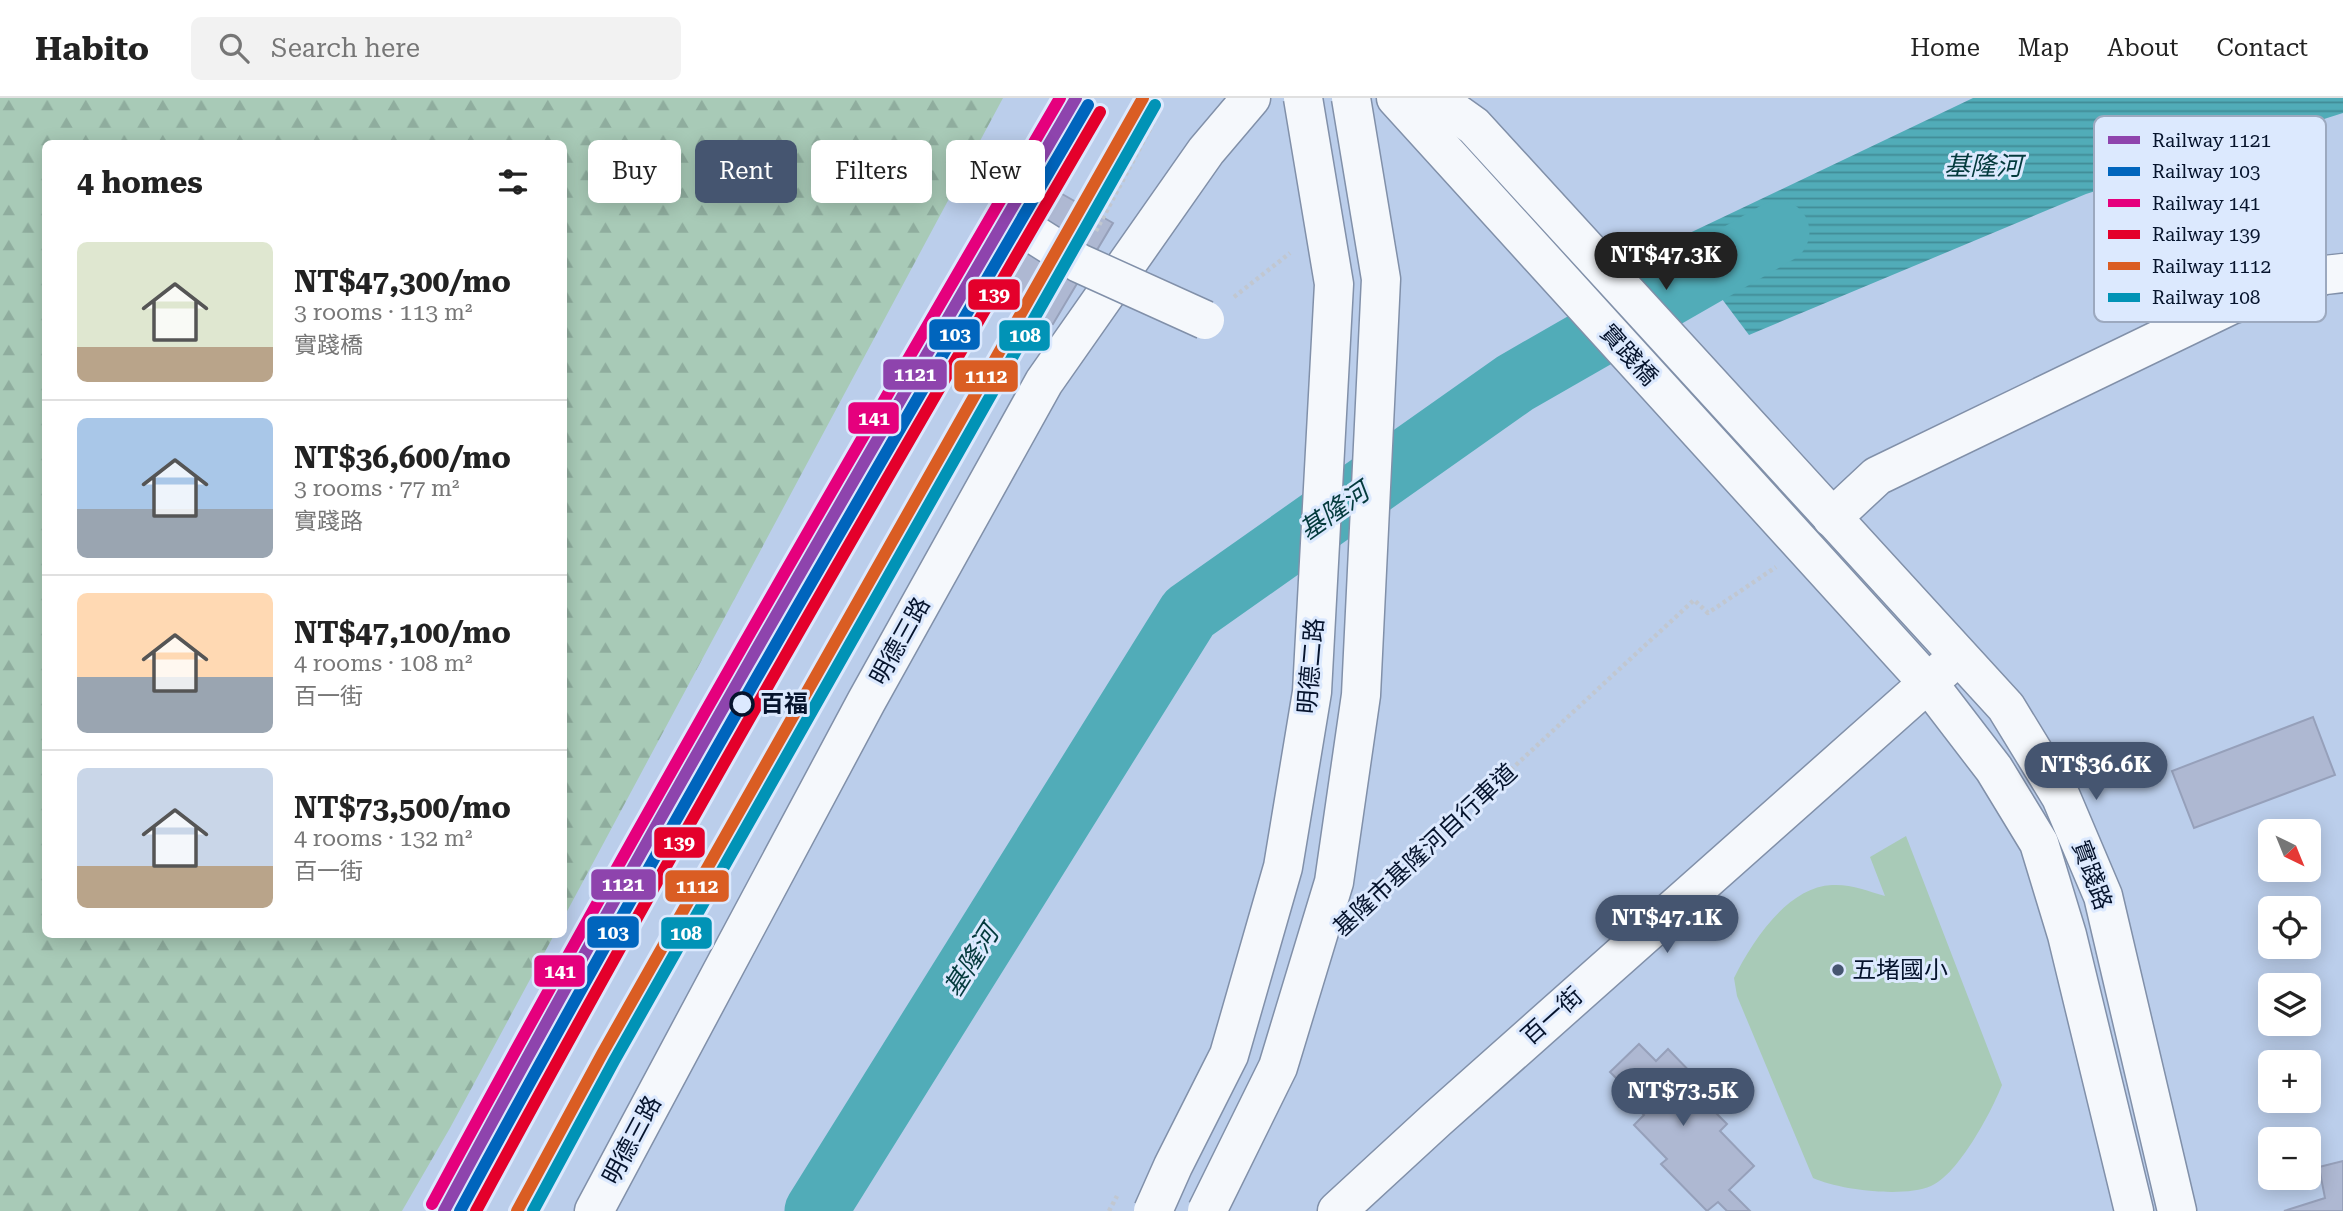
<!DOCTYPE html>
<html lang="en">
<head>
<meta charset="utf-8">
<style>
  :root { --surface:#fff; --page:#f2f2f2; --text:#222; --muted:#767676; --line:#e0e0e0; --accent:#455570 }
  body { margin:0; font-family:"Roboto Serif","Noto Sans TC",serif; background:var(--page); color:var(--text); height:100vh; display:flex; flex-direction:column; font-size:26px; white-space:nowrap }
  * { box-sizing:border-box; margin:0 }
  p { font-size:23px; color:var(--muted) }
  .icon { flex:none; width:38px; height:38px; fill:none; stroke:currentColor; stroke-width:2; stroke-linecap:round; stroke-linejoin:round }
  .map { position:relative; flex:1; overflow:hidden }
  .details { position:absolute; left:42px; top:42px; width:525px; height:798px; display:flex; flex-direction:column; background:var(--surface); border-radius:10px; box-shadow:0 4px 18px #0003 }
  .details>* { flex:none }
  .hud { position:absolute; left:588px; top:42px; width:665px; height:63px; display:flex; gap:14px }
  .needle { width:46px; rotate:137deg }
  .controls { position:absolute; left:2258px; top:721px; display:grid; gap:14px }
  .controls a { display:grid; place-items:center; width:63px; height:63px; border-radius:10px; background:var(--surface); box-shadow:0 4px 18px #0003; font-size:35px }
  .price { position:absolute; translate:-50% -60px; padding:0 16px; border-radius:24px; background:var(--accent); color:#fff; font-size:23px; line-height:46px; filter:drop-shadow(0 2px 4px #0008) }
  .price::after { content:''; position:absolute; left:50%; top:42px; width:21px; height:16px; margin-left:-10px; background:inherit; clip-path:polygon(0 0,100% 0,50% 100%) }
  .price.active { background:#222; color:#fff }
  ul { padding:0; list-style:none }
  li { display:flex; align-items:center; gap:21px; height:175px; padding:0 35px }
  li+li { border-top:2px solid var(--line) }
  li span { display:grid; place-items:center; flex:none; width:196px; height:140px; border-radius:10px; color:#555 }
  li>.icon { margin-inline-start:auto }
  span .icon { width:84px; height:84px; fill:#fffc; stroke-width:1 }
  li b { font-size:30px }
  h2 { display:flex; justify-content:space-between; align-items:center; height:84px; padding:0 35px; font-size:30px }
  .chip { padding:0 24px; border-radius:10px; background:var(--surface); box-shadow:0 4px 18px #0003; font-size:24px; line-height:63px }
  .chip.active { background:var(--accent); color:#fff }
  header { display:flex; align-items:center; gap:42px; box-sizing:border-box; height:98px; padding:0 35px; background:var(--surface); border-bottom:2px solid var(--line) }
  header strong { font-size:33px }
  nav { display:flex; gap:38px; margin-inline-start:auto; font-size:24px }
  .search { width:490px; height:63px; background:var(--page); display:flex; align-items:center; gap:18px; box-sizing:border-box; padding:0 24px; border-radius:10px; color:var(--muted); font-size:26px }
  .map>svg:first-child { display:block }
</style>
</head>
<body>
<header>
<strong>Habito</strong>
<div class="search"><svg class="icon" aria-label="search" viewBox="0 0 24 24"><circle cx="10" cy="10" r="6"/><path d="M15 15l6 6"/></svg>Search here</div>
<nav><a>Home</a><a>Map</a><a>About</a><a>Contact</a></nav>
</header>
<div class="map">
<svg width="2343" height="1113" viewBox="0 0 2343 1113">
  <defs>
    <pattern id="forest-firs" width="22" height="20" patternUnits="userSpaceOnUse" patternTransform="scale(1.75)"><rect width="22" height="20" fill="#a8cab7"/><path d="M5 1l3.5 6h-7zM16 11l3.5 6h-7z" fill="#8fad9e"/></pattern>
    <pattern id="water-rules" width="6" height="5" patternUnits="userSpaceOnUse" patternTransform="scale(1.75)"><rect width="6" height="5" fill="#51acb8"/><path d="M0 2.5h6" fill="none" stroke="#418b96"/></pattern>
  </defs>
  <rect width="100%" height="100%" fill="#bbceeb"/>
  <polygon fill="url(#forest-firs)" points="0,0 1003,0 564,819 564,46 46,46 46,836 554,837 450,1030 402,1113 0,1113"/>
  <path fill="#a8cab7" d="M1906 738 2002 987C1992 1013 1958 1077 1931 1088 1903 1100 1840 1092 1813 1080L1737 898 1734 880C1752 844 1787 789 1832 787 1851 786 1868 793 1885 798L1870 759Z"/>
  <polygon fill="url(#water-rules)" points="1973,0 2343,0 2343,15 2086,96 1749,237 1677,141"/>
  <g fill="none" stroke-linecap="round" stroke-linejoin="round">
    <polyline stroke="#51acb8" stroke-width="63" points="816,1113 1189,515 1515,285 1778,134"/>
  </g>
  <g fill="#aeb8d2" stroke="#96a0ba" stroke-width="2">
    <polygon points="1041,84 1113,125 1053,226 982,184"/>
    <polygon points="2313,619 2335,677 2194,730 2172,673"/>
    <polygon points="1639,946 1656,963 1668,951 1700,984 1693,992 1727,1026 1720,1033 1754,1068 1729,1092 1750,1113 1727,1113 1718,1104 1707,1113 1661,1066 1667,1061 1634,1027 1644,1017 1622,996 1627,991 1610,974"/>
    <polygon points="2343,1063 2343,1113 2284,1113 2325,1100 2319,1069"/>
  </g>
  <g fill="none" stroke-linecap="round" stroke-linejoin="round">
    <defs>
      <g id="minor">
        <polyline points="1396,0 1928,585 1994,671 2039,745 2067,837 2134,1113"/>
        <polyline points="1435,0 1474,28 2006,609 2061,699 2103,798 2177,1113"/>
        <polyline points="1832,420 1877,378 2231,207 2325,177 2343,175"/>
        <polyline points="1337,1113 1437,1021 1946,569"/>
      </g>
      <polyline id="major" points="594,1113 866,604 1044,284 1206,53 1251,0"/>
    </defs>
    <use href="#minor" stroke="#8190a9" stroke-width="41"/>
    <use href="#major" stroke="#8190a9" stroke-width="41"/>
    <g stroke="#c1c7d0" stroke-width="4.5" stroke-dasharray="3.5 3.5" stroke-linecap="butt">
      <polyline points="1039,95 1091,12 1087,0"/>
      <polyline points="1096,133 1159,14"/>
      <polyline points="1234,199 1290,155"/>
      <polyline points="1367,805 1694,502 1708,515 1776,469"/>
      <polyline points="1109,1113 1117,1098"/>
    </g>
    <use href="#minor" stroke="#f5f8fc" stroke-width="38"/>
    <use href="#major" stroke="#f5f8fc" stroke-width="38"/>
    <defs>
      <polyline id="minor-bridge" points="1019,127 1079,165 1205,222"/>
      <g id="major-bridge">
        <polyline points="1153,1113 1173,1068 1229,957 1283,769 1312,594 1334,186 1303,0"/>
        <polyline points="1207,1113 1278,969 1334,784 1361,597 1381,181 1351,0"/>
      </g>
    </defs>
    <use href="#minor-bridge" stroke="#8190a9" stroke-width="41" stroke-linecap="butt"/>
    <use href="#major-bridge" stroke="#8190a9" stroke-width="41" stroke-linecap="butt"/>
    <use href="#minor-bridge" stroke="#f5f8fc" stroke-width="38"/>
    <use href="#major-bridge" stroke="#f5f8fc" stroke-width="38"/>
    <defs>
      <path id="rail-1" d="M444 1113C646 737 861 369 1076 0"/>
      <path id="rail-2" d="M460 1113C661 740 875 373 1088 7"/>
      <path id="rail-3" d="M432 1106C633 733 846 367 1060 0"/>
      <path id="rail-4" d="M476 1113C676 742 888 378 1100 14"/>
      <polyline id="rail-5" points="517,1113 602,956 1143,0"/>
      <polyline id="rail-6" points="533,1113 614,963 1155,7"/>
    </defs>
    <use href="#rail-1" stroke="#dce9fe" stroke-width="18"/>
    <use href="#rail-2" stroke="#dce9fe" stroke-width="18"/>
    <use href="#rail-3" stroke="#dce9fe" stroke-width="18"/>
    <use href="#rail-4" stroke="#dce9fe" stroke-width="18"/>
    <use href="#rail-5" stroke="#dce9fe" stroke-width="18"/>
    <use href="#rail-6" stroke="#dce9fe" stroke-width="18"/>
    <use href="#rail-1" stroke="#8e44ad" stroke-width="12"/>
    <use href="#rail-2" stroke="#0065bd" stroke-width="12"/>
    <use href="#rail-3" stroke="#e5007d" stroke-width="12"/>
    <use href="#rail-4" stroke="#e4002b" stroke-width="12"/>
    <use href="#rail-5" stroke="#da5d23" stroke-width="12"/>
    <use href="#rail-6" stroke="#0193b6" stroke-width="12"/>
  </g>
  <circle fill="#dce9fe" stroke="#06142d" stroke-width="3.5" cx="742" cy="606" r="11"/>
  <circle fill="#455570" stroke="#dce9fe" stroke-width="2.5" cx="1838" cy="872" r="7"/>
  <g text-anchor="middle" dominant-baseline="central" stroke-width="6" stroke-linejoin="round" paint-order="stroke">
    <g font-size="24" fill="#06142d" stroke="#dce9fe">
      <text transform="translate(1629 257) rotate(48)">實踐橋</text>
      <text transform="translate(900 543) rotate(-61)">明德三路</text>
      <text transform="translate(1311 568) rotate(-85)">明德二路</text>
      <text transform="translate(1425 752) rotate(-43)">基隆市基隆河自行車道</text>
      <text transform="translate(2092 777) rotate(70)">實踐路</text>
      <text transform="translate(1552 918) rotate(-42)">百一街</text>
      <text transform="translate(632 1042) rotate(-62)">明德三路</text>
    </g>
    <g font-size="24" font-weight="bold" fill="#06142d" stroke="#dce9fe" text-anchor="start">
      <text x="760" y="606">百福</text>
    </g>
    <g font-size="24" fill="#06142d" stroke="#dce9fe" text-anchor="start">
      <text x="1852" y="872">五堵國小</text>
    </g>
    <g font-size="26" font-style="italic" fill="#043a3d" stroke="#dce9fe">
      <text x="1983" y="68">基隆河</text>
      <text transform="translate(1334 413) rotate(-35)">基隆河</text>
      <text transform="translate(971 863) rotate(-58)">基隆河</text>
    </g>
  </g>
  <rect x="2094" y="18" width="232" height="206" rx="10" fill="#dce9fe" stroke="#9ca9bf" stroke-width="2"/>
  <rect x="2108" y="38" width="32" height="8" fill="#8e44ad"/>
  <rect x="2108" y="69" width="32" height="9" fill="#0065bd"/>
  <rect x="2108" y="101" width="32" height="8" fill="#e5007d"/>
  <rect x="2108" y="132" width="32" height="9" fill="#e4002b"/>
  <rect x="2108" y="164" width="32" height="8" fill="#da5d23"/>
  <rect x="2108" y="195" width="32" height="9" fill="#0193b6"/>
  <g font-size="19" fill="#06142d">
    <text x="2152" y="49">Railway 1121</text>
    <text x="2152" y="80">Railway 103</text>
    <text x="2152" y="112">Railway 141</text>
    <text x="2152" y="143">Railway 139</text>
    <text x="2152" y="175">Railway 1112</text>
    <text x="2152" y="206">Railway 108</text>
  </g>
  <g stroke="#dce9fe" stroke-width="2.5">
    <rect x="967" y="180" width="54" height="33" rx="7" fill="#e4002b"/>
    <rect x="928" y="220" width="53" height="33" rx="7" fill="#0065bd"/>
    <rect x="998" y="221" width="53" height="33" rx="7" fill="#0193b6"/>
    <rect x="882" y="260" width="66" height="33" rx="7" fill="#8e44ad"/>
    <rect x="953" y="261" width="66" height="34" rx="7" fill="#da5d23"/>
    <rect x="847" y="303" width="53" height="34" rx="7" fill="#e5007d"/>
    <rect x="653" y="728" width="53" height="33" rx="7" fill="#e4002b"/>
    <rect x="590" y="770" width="67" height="33" rx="7" fill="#8e44ad"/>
    <rect x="664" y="771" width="66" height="34" rx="7" fill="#da5d23"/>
    <rect x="586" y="817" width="54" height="34" rx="7" fill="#0065bd"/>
    <rect x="660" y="818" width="53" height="34" rx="7" fill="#0193b6"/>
    <rect x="533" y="856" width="53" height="34" rx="7" fill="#e5007d"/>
  </g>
  <g font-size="19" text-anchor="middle" font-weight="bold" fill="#fff">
    <text x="994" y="203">139</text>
    <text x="955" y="243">103</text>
    <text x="1025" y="244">108</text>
    <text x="915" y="283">1121</text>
    <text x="986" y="285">1112</text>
    <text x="874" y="327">141</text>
    <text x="679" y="751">139</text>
    <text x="623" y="793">1121</text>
    <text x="697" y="795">1112</text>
    <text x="613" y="841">103</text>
    <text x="686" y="842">108</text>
    <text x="560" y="880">141</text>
  </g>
</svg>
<div class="controls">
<a><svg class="needle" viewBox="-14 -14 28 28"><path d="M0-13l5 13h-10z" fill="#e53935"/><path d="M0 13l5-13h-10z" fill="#767676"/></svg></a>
<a><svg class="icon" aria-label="locate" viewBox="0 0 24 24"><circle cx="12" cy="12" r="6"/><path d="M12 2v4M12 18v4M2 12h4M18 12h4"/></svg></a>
<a><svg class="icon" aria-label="layers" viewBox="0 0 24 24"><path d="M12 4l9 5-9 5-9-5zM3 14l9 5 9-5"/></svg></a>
<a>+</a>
<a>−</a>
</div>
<b class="price active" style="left:1666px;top:194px">NT$47.3K</b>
<b class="price" style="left:2096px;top:704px">NT$36.6K</b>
<b class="price" style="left:1667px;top:857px">NT$47.1K</b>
<b class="price" style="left:1683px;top:1030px">NT$73.5K</b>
<div class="hud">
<a class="chip">Buy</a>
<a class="chip active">Rent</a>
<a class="chip">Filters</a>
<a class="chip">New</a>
</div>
<section class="details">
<h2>4 homes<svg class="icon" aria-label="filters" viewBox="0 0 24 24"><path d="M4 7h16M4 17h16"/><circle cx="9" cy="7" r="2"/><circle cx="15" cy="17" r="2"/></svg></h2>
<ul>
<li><span style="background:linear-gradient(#dfe7d0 75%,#b9a48a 0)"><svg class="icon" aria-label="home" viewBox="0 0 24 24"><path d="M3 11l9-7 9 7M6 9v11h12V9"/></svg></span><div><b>NT$47,300/mo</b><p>3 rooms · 113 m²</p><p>實踐橋</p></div></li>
<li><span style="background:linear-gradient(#a9c7e8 65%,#9aa5b1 0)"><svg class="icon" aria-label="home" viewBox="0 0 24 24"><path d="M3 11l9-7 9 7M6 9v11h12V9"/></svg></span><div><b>NT$36,600/mo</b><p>3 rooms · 77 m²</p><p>實踐路</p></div></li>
<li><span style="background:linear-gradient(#ffd9b3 60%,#9aa5b1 0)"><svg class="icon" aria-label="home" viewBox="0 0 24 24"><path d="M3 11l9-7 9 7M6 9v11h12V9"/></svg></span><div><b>NT$47,100/mo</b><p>4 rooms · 108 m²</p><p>百一街</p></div></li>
<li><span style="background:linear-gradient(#c9d6e8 70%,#b9a48a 0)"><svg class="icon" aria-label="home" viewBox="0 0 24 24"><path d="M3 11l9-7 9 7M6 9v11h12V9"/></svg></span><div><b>NT$73,500/mo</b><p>4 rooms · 132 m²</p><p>百一街</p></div></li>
</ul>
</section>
</div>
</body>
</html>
